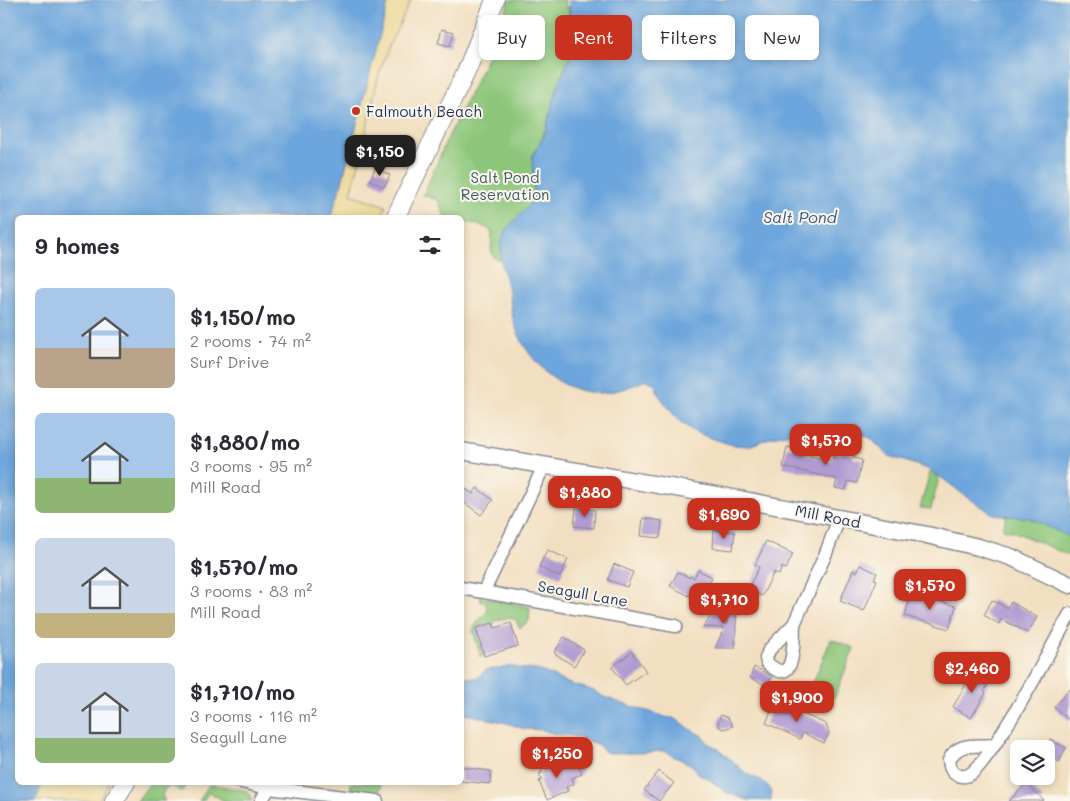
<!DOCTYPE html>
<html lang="en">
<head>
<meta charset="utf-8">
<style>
  :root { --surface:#fff; --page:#f2f2f3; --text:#2b2b33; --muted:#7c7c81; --accent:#c8321e }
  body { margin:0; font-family:Mali,sans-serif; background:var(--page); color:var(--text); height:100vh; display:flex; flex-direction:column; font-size:19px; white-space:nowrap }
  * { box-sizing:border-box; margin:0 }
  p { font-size:16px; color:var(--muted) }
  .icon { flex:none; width:28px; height:28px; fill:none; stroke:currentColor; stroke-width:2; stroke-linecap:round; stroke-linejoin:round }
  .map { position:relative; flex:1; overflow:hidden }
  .drawer { position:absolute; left:15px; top:215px; width:449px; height:570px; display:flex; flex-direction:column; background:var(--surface); border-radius:8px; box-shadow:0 2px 8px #0003 }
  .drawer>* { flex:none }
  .top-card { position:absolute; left:479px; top:15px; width:475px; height:45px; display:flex; gap:10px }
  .tools { position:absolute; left:1010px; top:740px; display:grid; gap:10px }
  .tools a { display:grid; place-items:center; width:45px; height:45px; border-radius:8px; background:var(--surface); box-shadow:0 2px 8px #0003; font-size:25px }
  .price { position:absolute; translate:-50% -42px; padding:0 11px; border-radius:10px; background:var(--accent); color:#fff; font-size:16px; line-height:32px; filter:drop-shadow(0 1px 2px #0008) }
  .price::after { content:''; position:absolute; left:50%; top:30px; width:15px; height:11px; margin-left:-8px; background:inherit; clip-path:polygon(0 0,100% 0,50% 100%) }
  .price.on { background:#222; color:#fff }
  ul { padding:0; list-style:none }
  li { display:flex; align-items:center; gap:15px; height:125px; padding:0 20px }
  li span { display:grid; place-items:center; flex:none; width:140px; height:100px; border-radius:8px; color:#555 }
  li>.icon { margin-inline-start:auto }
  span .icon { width:60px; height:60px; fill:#fffc; stroke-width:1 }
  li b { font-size:21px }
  h2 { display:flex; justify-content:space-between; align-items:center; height:60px; padding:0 20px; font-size:21px }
  .chip { padding:0 18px; border-radius:8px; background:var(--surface); box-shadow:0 2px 8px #0003; font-size:18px; line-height:45px }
  .chip.on { background:var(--accent); color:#fff }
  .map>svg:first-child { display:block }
</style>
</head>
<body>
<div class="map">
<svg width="1070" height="801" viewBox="0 0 1070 801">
  <rect width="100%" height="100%" fill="#fbf7ec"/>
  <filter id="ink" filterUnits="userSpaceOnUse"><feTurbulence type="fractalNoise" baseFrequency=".02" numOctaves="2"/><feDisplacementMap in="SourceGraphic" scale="10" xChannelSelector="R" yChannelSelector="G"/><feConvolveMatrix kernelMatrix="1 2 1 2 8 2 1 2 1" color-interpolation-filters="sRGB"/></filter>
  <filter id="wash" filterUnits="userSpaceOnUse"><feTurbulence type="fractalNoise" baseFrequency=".0096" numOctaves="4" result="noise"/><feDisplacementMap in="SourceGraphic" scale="20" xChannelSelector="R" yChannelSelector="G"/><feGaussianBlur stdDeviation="1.12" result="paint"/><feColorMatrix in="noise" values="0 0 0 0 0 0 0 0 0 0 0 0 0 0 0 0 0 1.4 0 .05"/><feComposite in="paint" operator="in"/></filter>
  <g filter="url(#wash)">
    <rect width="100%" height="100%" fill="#f2dfc1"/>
    <g fill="#8dc67a" stroke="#547a6c">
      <path d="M509 0H565L566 10 568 5 573 47 543 136 538 205 501 245 502 261 494 258 491 250 492 232C483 224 473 223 461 222V218L445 217 438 200 423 195C433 174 441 152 451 131 472 88 496 46 509 0Z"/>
      <polygon points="930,472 939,478 931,509 920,508"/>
      <polygon points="1008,505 1070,524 1070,556 1015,532 1003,529"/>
      <path d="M480 597 530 607 529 621 520 628 515 619 509 617 495 621 494 624 476 628 484 656 481 657 473 631C475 622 482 617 488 611L485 603 481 602Z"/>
      <polygon points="831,639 854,648 834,699 810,690"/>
      <polygon points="150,783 150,782 187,783 182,791 171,786 165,788 162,796 165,801 137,801"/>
      <polygon points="351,783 380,783 381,788 378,793 351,789"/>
      <polygon points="209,785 215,785 247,791 251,795 252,801 224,801 209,792 203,801 199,801"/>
    </g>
    <g fill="#eeda9e" stroke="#84847e">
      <polygon points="380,0 411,0 389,46 378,78 360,159 351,194 386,206 381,217 306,218"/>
      <polygon points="18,782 109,783 98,801 0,801"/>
    </g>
    <g fill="#6da6dc" stroke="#446a9d">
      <polygon points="0,0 389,0 342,182 331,217 18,218 18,782 43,783 35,801 0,801"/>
      <path d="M569 0H1070V537L1029 518 993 514 964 495 946 481 928 469 889 456 870 438 861 434 845 431 805 434 795 432 772 437 749 446 733 445 710 438 693 431 679 421 660 397 654 383 646 380C632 386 615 393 599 393 559 392 527 361 515 325 511 315 511 302 509 292 504 274 496 253 504 235 508 225 526 209 534 200L532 157 545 134 556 91 571 53Z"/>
      <path d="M510 666C519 669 528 669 536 670 547 672 556 678 565 682 574 686 585 687 594 691 597 693 600 695 604 697 618 702 632 707 647 711 653 712 659 716 665 717 669 718 669 717 673 718 684 722 691 732 702 735L709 744C722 748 738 769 751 776 758 779 766 781 770 789 772 793 771 797 771 801L748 800 727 793 709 779 699 774 692 765 673 756 668 752 662 751 641 753H611L605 752 597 744 574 736 556 734 543 730 524 729 507 723 461 713V677L477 678 486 670Z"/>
    </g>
    <g id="blocks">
      <g fill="#b09bd1">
        <polygon points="442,29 454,32 450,46 438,43"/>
        <polygon points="375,168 390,175 384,187 370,180"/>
        <polygon points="787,447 806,451 805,455 832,461 834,453 842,454 842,452 854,455 853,458 862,460 857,483 848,481 846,490 835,488 837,479 783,467"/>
        <polygon points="477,488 493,500 481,515 461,500 461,496 466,489 473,494"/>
        <polygon points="576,508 595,510 594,528 574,526"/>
        <polygon points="643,518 662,521 660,538 641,536"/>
        <polygon points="714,530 735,532 733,550 713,548"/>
        <polygon points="766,541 793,554 786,569 782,567 779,575 774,572 762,596 748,589 759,567 755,565"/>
        <polygon points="547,550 568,559 560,577 539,567"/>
        <polygon points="614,564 633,572 627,587 608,580"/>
        <polygon points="860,565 877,573 874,579 877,580 864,611 840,601 853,570 857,572"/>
        <polygon points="698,570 712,577 699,601 670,586 678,572 690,578 690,576 694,578"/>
        <polygon points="729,593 726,625 737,601 735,648 715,648 724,628 703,627"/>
        <polygon points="911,594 956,606 949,629 905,616"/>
        <polygon points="992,600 1007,608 1011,602 1037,617 1028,633 1001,619 999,624 984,615"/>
        <polygon points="493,623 495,628 511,623 518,646 484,656 476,628"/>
        <polygon points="564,637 584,650 574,666 554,653"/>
        <polygon points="632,652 646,671 626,685 612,667"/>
        <polygon points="754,667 772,676 768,686 750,678"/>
        <polygon points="975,669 991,679 984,691 986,693 971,718 953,707"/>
        <polygon points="1070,689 1070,721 1054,707"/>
        <polygon points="775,702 826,724 829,733 824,743 803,733 800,739 766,723"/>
        <polygon points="721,715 728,718 733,726 724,729 719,727 718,722"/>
        <polygon points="1050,739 1066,748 1059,762 1046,755 1046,747"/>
        <polygon points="551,760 556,771 577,762 582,774 572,778 574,784 566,787 568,791 547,800 539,781 542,780 539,774 542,773 539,765"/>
        <polygon points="461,767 491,771 490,784 461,781"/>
        <polygon points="659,771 674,783 659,801 644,790"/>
        <polygon points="1027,783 1044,801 1009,801"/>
      </g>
    </g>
  </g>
  <g filter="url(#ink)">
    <use href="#blocks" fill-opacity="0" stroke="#868790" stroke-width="1"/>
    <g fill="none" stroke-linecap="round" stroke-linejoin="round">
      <defs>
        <g id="minor">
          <polyline points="461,588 676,626"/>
          <polyline points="484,591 544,466"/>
          <path d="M794 624C793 639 797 691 767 663L766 658 769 650 794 624 826 553 839 518"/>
          <path d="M993 745C976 747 958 741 949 760 950 767 951 773 958 775 964 778 971 775 975 770 987 758 997 741 1006 727 1029 690 1049 652 1070 614"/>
          <polyline points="241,782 269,788 377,801"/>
          <polyline points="261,801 269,788"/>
        </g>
        <polyline id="tertiary" points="461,451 728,497 927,535 978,547 1011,557 1070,585"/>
        <g id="secondary">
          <polyline points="395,218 467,70 495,0"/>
          <polyline points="114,801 126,782"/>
        </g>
      </defs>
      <use href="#minor" stroke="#868790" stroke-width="15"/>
      <use href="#tertiary" stroke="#868790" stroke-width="19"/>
      <use href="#secondary" stroke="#868790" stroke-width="20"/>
      <use href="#minor" stroke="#fff" stroke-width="12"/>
      <use href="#tertiary" stroke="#fff" stroke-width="16"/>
      <use href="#secondary" stroke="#fff" stroke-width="18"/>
    </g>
  </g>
  <circle fill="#c8321e" stroke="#fbf7ec" stroke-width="2" cx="356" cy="111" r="5"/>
  <g text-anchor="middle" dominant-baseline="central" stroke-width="4" stroke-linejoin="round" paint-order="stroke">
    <g font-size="15" fill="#1b2f5e" stroke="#fbf7ec" text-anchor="start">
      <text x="366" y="111">Falmouth Beach</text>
    </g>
    <g font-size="15" fill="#3d5c66" stroke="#fbf7ec">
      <text x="505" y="177">Salt Pond<tspan x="505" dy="17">Reservation</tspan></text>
    </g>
    <g font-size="15" fill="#1b2f5e" stroke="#fbf7ec">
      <text transform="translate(828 516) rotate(11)">Mill Road</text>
      <text transform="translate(583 593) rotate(10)">Seagull Lane</text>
    </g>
    <g font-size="16" font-style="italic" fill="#38598a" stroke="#fbf7ec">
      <text x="800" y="216">Salt Pond</text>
    </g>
  </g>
</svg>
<div class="tools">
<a><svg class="icon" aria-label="layers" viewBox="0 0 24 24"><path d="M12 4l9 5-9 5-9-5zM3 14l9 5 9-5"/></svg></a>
</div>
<b class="price on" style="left:380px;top:177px">$1,150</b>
<b class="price" style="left:826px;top:466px">$1,570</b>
<b class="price" style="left:585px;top:518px">$1,880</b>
<b class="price" style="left:724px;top:540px">$1,690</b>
<b class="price" style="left:930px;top:611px">$1,570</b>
<b class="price" style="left:724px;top:625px">$1,710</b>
<b class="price" style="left:972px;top:694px">$2,460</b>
<b class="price" style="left:797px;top:723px">$1,900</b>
<b class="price" style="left:557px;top:779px">$1,250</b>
<div class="top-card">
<a class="chip">Buy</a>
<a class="chip on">Rent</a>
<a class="chip">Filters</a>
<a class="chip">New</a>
</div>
<section class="drawer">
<h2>9 homes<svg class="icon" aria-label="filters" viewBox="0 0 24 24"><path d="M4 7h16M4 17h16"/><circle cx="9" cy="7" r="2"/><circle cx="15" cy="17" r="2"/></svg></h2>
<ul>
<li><span style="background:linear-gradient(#a9c7e8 60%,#b9a48a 0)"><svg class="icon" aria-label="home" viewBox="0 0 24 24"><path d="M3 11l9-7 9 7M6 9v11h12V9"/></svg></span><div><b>$1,150/mo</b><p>2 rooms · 74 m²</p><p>Surf Drive</p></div></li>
<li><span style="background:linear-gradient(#a9c7e8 65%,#8fb573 0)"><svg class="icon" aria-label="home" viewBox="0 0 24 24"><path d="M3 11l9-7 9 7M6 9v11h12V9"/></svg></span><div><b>$1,880/mo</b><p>3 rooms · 95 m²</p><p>Mill Road</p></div></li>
<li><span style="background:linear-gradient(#c9d6e8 75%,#c2b280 0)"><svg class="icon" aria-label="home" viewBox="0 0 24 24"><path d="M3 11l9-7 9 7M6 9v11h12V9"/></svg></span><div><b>$1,570/mo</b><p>3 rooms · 83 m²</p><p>Mill Road</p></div></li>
<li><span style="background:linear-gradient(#c9d6e8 75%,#8fb573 0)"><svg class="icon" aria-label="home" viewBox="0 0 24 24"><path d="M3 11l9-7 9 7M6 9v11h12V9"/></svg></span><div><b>$1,710/mo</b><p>3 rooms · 116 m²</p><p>Seagull Lane</p></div></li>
</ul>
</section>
</div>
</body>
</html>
